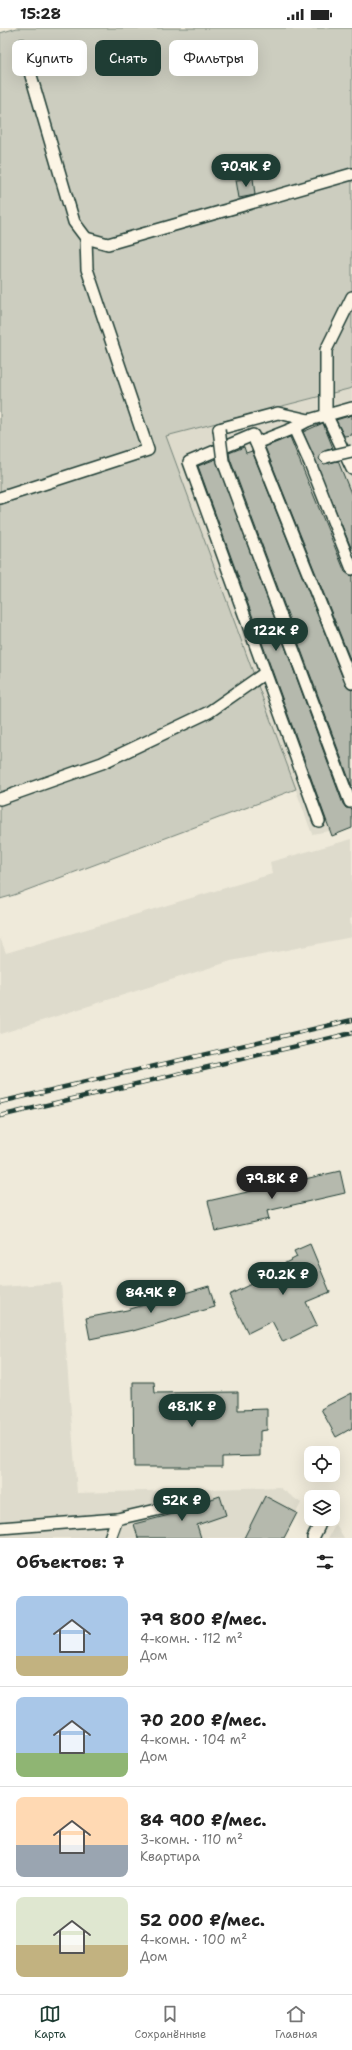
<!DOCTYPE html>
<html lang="ru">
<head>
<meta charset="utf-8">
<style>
  :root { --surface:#fff; --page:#f2f2f2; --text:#222; --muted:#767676; --line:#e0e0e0; --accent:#1f3d34 }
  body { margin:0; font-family:"Shantell Sans",sans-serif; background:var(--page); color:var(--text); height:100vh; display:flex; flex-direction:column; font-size:15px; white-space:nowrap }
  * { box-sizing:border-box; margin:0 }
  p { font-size:13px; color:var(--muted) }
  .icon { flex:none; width:22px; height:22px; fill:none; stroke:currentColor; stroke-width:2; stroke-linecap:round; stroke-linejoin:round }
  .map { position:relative; height:1510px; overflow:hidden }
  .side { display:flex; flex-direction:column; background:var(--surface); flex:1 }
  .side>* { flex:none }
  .banner { position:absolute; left:12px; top:12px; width:328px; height:36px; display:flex; gap:8px }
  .buttons { position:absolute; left:304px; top:1418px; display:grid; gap:8px }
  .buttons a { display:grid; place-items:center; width:36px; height:36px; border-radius:8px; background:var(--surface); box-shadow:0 4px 16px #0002; font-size:20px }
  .price { position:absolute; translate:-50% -34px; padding:0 9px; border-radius:14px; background:var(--accent); color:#fff; font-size:13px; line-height:26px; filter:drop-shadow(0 1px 2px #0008) }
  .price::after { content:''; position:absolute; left:50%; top:24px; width:12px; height:9px; margin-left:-6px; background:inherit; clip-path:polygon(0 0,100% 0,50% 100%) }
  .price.selected { background:#222; color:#fff }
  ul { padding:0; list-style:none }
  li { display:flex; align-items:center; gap:12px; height:100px; padding:0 16px }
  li+li { border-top:1px solid var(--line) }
  li span { display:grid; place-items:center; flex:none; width:112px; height:80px; border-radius:8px; color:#555 }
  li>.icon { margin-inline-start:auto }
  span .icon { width:48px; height:48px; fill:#fffc; stroke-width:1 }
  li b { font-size:17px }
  h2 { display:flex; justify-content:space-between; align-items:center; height:48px; padding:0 16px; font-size:17px }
  .chip { padding:0 14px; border-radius:8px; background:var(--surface); box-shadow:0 4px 16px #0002; font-size:14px; line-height:36px }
  .chip.selected { background:var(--accent); color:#fff }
  .status { display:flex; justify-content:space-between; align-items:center; height:28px; padding:0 20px; background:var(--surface); direction:ltr }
  .status svg { height:11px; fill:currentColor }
  .menu { display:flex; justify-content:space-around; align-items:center; height:56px; border-top:1px solid var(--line); background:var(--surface); font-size:11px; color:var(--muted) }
  .menu a { display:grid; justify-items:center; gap:2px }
  .menu .selected { color:var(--accent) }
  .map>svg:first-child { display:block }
</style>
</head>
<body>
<div class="status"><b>15:28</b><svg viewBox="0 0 49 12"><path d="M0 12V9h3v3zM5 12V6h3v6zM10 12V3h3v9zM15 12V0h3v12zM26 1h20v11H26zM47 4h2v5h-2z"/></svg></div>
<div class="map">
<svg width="352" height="1510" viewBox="0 0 352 1510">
  <rect width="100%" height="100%" fill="#efeada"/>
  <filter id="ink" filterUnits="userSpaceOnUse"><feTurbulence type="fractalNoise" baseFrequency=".025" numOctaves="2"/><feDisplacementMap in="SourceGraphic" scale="8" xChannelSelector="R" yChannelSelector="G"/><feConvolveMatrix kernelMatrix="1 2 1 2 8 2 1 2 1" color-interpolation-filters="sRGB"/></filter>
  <g filter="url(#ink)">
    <g fill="#dedbcc">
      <polygon points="352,360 352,799 312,806 166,408"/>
      <polygon points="352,811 352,890 350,891 352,909 231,933 0,1006 0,910 6,925 272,846 270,834"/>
      <polygon points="61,1255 77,1465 279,1459 301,1475 283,1510 0,1510 0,1259"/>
      <polygon points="336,1496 344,1510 328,1510"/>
    </g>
    <polygon fill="#cccdbf" stroke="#76857a" points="17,0 352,0 352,360 166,408 296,761 14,867 0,871 0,5"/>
    <g fill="#b5b9ad" stroke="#1f3d34">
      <polygon points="253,150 255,167 239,170 236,152"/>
      <polygon points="352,387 352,407 344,408 336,392"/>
      <polygon points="323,395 333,420 322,424 319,431 324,436 338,433 352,468 352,522 303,404"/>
      <polygon points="290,409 345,544 352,548 352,636 265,419"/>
      <polygon points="244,419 246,425 252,423 346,658 352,662 352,759 230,431 229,425"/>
      <polygon points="216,431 343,776 346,780 352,781 352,800 332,808 198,438"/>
      <polygon points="340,1143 345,1165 267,1183 269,1191 215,1203 208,1173"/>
      <polygon points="310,1216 330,1264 306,1274 317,1297 283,1314 272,1293 248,1305 229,1267 253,1255 252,1252 297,1229 294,1223"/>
      <polygon points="209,1258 215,1279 133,1303 133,1302 90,1311 86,1290 127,1282"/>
      <polygon points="133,1354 154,1354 155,1365 238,1364 238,1382 267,1381 267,1402 260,1403 260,1428 222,1429 222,1439 134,1439"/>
      <polygon points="352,1365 352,1400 336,1409 321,1381"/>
      <polygon points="220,1468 226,1487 197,1497 201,1510 138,1510 134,1496 189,1482 194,1477"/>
      <polygon points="265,1468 297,1485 284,1510 244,1510"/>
    </g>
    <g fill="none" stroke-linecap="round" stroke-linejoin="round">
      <defs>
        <g id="lane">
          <polyline points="22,17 74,194 86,210 108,216 352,146"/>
          <polyline points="352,269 326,322 326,386 352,441"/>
          <polyline points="294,400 310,435 352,541"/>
          <polyline points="219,401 278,385 309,392"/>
          <polyline points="256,415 352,655"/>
          <polyline points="223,433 350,774"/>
          <polyline points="0,470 148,422 87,241 86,210"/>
          <polyline points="0,771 102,735 209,684 265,645"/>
          <polyline points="319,793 189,434 253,407 256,415 294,400 309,392 352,380"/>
          <polyline points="117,1491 187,1475"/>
          <polyline points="0,1500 117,1491 110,1510"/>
          <polyline points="313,1510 319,1498"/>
        </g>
      </defs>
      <use href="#lane" stroke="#1f3d34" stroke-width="14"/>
      <use href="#lane" stroke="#fcf5e5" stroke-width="11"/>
      <defs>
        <g id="rail">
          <polyline points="0,1074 352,992"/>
          <polyline points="0,1088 352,1005"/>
        </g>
      </defs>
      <use href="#rail" stroke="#1f3d34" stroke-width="4.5"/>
      <use href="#rail" stroke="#fcf5e5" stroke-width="3" stroke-dasharray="9" stroke-linecap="butt"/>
      <defs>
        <g id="lane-bridge">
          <polyline points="219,401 223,433"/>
          <polyline points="326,429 352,423"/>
        </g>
      </defs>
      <use href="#lane-bridge" stroke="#1f3d34" stroke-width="14" stroke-linecap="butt"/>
      <use href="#lane-bridge" stroke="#fcf5e5" stroke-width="11"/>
    </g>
  </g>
</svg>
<div class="buttons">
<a><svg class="icon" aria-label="locate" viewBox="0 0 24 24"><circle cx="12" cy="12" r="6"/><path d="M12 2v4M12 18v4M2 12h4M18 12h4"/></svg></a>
<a><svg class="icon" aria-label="layers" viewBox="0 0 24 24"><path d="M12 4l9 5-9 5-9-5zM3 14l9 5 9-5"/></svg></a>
</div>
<b class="price" style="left:246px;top:160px">70.9K ₽</b>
<b class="price" style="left:276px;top:624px">122K ₽</b>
<b class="price selected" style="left:272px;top:1172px">79.8K ₽</b>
<b class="price" style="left:283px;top:1268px">70.2K ₽</b>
<b class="price" style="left:151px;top:1286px">84.9K ₽</b>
<b class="price" style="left:192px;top:1400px">48.1K ₽</b>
<b class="price" style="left:182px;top:1494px">52K ₽</b>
<div class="banner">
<a class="chip">Купить</a>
<a class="chip selected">Снять</a>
<a class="chip">Фильтры</a>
</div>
</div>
<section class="side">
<h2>Объектов: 7<svg class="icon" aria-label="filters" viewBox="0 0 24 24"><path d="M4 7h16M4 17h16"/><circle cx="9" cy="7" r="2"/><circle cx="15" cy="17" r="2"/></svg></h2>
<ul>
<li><span style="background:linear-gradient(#a9c7e8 75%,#c2b280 0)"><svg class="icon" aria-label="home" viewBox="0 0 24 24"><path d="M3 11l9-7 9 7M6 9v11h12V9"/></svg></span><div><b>79 800 ₽/мес.</b><p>4-комн. · 112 m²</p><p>Дом</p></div></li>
<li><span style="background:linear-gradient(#a9c7e8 70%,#8fb573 0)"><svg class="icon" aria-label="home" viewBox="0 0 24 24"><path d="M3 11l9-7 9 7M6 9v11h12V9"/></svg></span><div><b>70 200 ₽/мес.</b><p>4-комн. · 104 m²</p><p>Дом</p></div></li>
<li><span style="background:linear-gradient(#ffd9b3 60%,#9aa5b1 0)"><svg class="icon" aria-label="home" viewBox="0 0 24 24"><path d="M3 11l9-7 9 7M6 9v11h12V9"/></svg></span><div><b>84 900 ₽/мес.</b><p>3-комн. · 110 m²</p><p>Квартира</p></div></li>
<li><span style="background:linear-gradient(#dfe7d0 60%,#c2b280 0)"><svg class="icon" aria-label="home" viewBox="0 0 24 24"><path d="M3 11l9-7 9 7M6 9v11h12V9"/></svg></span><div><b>52 000 ₽/мес.</b><p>4-комн. · 100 m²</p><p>Дом</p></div></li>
</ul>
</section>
<nav class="menu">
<a class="selected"><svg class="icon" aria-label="map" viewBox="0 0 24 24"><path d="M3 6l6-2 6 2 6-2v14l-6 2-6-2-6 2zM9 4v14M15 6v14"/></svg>Карта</a>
<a><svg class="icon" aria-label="saved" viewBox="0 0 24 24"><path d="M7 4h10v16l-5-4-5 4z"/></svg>Сохранённые</a>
<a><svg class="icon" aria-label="home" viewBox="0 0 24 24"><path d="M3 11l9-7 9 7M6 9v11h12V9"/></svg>Главная</a>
</nav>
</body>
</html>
